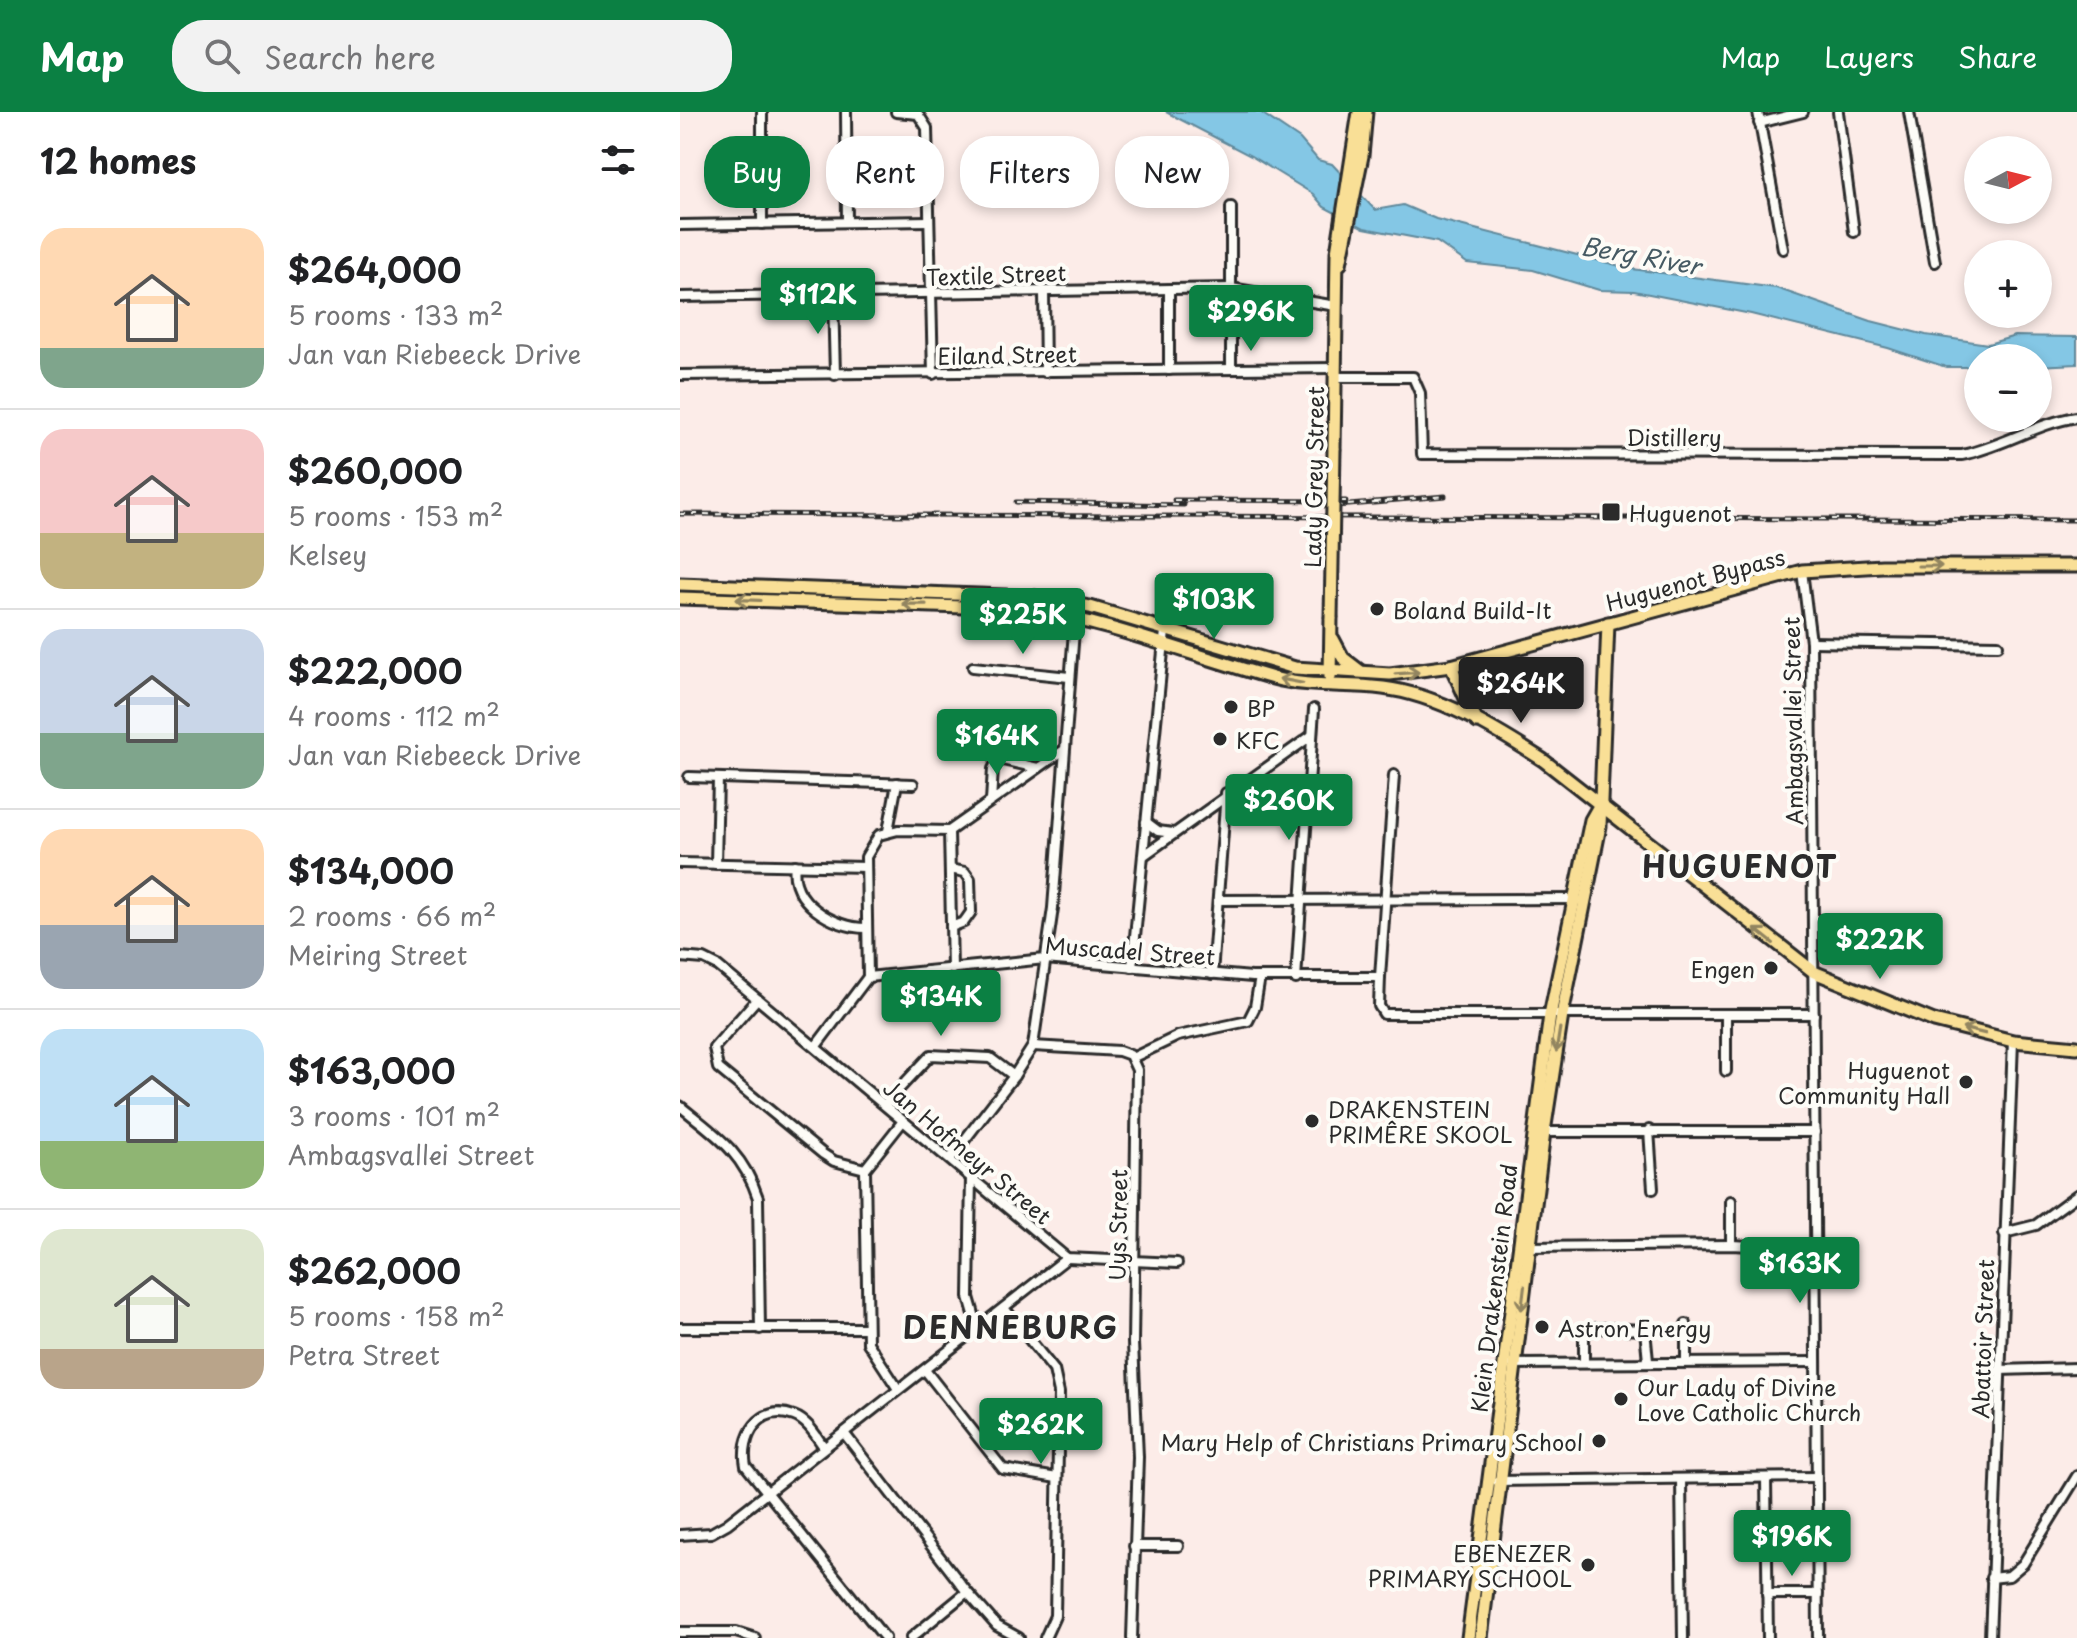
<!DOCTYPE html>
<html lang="en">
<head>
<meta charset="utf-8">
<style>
  :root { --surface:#fff; --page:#f2f2f2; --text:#202124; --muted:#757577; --line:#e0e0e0; --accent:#0b8043 }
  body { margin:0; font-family:"Playpen Sans",sans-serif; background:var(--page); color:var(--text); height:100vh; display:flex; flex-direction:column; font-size:30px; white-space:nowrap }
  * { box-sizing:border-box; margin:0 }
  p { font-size:26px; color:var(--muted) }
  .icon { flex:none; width:44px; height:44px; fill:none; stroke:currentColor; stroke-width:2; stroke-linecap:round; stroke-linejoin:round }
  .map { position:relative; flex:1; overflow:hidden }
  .sheet { display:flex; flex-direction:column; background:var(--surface); width:680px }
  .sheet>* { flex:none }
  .hud { position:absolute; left:24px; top:24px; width:760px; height:72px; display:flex; gap:16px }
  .needle { width:52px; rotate:83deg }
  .tools { position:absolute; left:1284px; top:24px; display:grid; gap:16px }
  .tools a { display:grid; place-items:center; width:88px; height:88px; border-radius:50%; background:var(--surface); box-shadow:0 4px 12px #0003; font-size:40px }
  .price { position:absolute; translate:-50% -68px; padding:0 18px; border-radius:8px; background:var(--accent); color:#fff; font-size:26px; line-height:52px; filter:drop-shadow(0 2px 4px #0008) }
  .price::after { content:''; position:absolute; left:50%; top:48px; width:24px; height:18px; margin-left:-12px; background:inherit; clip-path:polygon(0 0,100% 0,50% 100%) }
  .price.selected { background:#222; color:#fff }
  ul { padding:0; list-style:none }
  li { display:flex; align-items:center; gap:24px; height:200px; padding:0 40px }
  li+li { border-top:2px solid var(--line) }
  li span { display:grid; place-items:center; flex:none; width:224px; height:160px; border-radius:24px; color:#555 }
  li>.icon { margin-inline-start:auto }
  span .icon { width:96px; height:96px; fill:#fffc; stroke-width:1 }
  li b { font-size:34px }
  h2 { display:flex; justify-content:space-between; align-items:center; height:96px; padding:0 40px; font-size:34px }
  .pill { padding:0 28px; border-radius:32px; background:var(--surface); box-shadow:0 4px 12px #0003; font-size:28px; line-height:72px }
  .pill.selected { background:var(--accent); color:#fff }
  header { display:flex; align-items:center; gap:48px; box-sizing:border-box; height:112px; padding:0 40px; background:var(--accent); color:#fff }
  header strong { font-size:38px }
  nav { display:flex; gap:44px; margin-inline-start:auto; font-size:28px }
  .search { width:560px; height:72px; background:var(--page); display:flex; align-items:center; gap:20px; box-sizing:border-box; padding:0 28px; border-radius:32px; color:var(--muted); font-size:30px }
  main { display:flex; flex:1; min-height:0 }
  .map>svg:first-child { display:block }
</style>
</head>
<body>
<header>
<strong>Map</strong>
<div class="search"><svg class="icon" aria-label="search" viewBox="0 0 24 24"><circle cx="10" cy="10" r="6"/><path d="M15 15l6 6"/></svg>Search here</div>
<nav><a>Map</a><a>Layers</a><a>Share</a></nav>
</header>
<main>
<section class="sheet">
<h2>12 homes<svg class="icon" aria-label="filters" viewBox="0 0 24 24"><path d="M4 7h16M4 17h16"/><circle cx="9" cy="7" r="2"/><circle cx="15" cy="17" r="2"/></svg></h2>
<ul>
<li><span style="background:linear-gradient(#ffd9b3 75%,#7fa58c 0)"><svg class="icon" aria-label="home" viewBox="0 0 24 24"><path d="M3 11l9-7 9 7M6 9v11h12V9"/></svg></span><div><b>$264,000</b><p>5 rooms · 133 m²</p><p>Jan van Riebeeck Drive</p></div></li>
<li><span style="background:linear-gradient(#f6c9c9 65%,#c2b280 0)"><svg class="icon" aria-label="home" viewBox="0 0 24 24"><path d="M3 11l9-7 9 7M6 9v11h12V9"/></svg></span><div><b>$260,000</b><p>5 rooms · 153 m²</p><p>Kelsey</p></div></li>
<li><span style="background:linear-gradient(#c9d6e8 65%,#7fa58c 0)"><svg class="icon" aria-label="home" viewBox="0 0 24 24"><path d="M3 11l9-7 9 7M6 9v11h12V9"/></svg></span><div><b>$222,000</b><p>4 rooms · 112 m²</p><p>Jan van Riebeeck Drive</p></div></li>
<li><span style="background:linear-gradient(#ffd9b3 60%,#9aa5b1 0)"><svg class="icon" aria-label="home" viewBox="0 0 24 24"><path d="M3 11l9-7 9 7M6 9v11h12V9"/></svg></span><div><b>$134,000</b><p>2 rooms · 66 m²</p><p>Meiring Street</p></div></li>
<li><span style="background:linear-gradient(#bfe0f5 70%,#8fb573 0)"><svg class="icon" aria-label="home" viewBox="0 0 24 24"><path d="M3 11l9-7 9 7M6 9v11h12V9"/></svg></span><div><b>$163,000</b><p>3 rooms · 101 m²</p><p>Ambagsvallei Street</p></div></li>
<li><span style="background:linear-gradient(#dfe7d0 75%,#b9a48a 0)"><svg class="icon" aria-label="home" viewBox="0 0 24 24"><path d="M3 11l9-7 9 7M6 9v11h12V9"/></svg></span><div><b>$262,000</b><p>5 rooms · 158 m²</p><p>Petra Street</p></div></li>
</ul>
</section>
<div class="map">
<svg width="1397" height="1526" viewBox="0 0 1397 1526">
  <rect width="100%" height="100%" fill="#fcece8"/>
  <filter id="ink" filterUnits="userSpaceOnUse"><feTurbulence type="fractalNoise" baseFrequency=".0125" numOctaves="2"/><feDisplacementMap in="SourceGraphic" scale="16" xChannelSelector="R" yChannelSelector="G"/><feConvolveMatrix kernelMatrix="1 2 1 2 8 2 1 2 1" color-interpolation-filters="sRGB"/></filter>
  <g filter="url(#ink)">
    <polygon fill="#84c7e5" stroke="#60899b" stroke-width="2" points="486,0 580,0 620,27 638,48 652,52 695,98 723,93 756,107 952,157 1096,176 1191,209 1246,223 1308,232 1335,224 1397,225 1397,252 1358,254 1358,246 1298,246 1298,255 1266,255 1208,236 1071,202 954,179 919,178 853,158 787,151 757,130 684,116 644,95 633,82 571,44"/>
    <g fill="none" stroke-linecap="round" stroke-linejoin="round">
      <defs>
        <g id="minor">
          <polyline points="166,0 167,110"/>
          <polyline points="216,0 238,2 247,16 253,262"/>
          <polyline points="1078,0 1103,137"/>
          <polyline points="1158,0 1174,120"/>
          <polyline points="1229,0 1255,150"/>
          <polyline points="1079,11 1123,0"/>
          <polyline points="551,95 551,257"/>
          <polyline points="82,112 82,0"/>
          <polyline points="0,113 249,109"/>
          <polyline points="364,179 365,260"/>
          <polyline points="153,184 155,263"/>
          <polyline points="0,185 551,176 656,194"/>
          <polyline points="489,258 489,177"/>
          <polyline points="0,263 654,256"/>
          <path d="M654 265H733L740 281 742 342 1282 343C1322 335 1357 311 1397 305"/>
          <polyline points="1122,459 1131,530 1138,1526"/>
          <polyline points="1131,530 1318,533"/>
          <polyline points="293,555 389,565"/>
          <polyline points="714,663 700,865 699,894 704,902 1134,902"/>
          <polyline points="9,665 233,672"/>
          <polyline points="311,689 313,657 318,647 358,656"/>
          <polyline points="466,710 478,719 493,721"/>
          <polyline points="208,719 217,671"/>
          <polyline points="269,719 272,857"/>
          <polyline points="463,744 631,624"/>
          <polyline points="0,751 186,755"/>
          <polyline points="36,752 38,666"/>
          <path d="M115 753C109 789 153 816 186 816"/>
          <polyline points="270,757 285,760 290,767 291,800 284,810 271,815"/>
          <polyline points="538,788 897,787"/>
          <polyline points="0,845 24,847 38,854 387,1146 497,1151"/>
          <polyline points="452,855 485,519"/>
          <polyline points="532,862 546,681"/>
          <polyline points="188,865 186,745 199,723 218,718 269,719 384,638"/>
          <polyline points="616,867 634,597"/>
          <polyline points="77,887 34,936 38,956 143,1042 154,1049 185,1057"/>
          <polyline points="1046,902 1046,959"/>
          <polyline points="136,934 188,865 365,847 572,865 700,865"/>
          <polyline points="353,934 439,939 450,943 457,958 453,1231 458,1345 452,1526"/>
          <polyline points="452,946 498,924 568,909 575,895 580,865"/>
          <polyline points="205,992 251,943 310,946 334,964"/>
          <path d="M0 994C36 1023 63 1040 78 1086L80 1217"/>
          <polyline points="969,1018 973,1077"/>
          <polyline points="860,1020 1135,1020"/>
          <polyline points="270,1047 334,964 353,934 373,796 396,492"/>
          <polyline points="291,1065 289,1185 298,1216"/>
          <polyline points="1324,1121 1356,1113 1397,1083"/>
          <polyline points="1051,1133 1051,1089"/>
          <polyline points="845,1135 1051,1133 1136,1137"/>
          <polyline points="324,1196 374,1258 379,1281 375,1504 365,1526"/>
          <polyline points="0,1216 186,1216"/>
          <polyline points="1006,1249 1006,1212"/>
          <polyline points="904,1250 904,1222 917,1216 965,1218 968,1249"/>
          <polyline points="832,1252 1136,1250"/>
          <polyline points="245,1258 323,1357 377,1366"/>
          <polyline points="1319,1258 1397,1256"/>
          <polyline points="218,1277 188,1231 185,1057 223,1009"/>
          <polyline points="164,1321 287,1480 317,1514 339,1526"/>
          <path d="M144 1335C136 1324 128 1309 114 1304 79 1291 60 1325 66 1354L205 1526"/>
          <polyline points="1086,1366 1088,1526"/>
          <polyline points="1001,1367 1003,1526"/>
          <polyline points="817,1369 1136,1365"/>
          <polyline points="0,1423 31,1421 47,1412 387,1146"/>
          <polyline points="454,1434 498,1434"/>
          <polyline points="1311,1466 1329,1464 1343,1452 1397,1364"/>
          <polyline points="1087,1482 1138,1482"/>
          <polyline points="0,1520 56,1520 75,1526"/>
          <polyline points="231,1526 287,1480"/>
          <polyline points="1310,1526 1333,929"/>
        </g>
        <g id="major">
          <polyline points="660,152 682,44 686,0"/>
          <polyline points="654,337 657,140 679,0"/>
          <polyline points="0,472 355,485 410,495 615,556 710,562 771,554 1122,459 1202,454 1397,454"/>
          <path d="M0 486 346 497C431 511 511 543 593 566 630 576 666 571 703 576 760 583 815 617 863 648L1134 860 1254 909 1333 929 1397 935"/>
          <polyline points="653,527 663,546 680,559"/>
          <polyline points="771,554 797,610"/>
          <polyline points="650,565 651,506"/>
          <polyline points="788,1526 870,903 911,708 919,694"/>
          <polyline points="801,1526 864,1020 882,903 920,714 928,511"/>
        </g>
      </defs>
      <use href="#minor" stroke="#2b2b2b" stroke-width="14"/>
      <use href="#major" stroke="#2b2b2b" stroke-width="17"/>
      <use href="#minor" stroke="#fdfcf7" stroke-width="8"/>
      <use href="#major" stroke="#f9df96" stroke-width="11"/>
      <defs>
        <g id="rail">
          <polyline points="494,388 666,389"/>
          <polyline points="336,390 504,393"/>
          <polyline points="694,390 765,384"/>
          <polyline points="656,394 706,390"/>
          <polyline points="0,402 1397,408"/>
        </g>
      </defs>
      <use href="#rail" stroke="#2b2b2b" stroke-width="5"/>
      <use href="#rail" stroke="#fdfcf7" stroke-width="2" stroke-dasharray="6" stroke-linecap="butt"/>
      <defs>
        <polyline id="major-bridge" points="651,506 654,337"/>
      </defs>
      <use href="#major-bridge" stroke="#2b2b2b" stroke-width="17" stroke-linecap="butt"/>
      <use href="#major-bridge" stroke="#f9df96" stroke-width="11"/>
    </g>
    <defs><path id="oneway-shaft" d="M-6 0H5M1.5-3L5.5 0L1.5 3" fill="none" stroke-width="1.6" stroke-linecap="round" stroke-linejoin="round" transform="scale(2)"/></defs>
    <g stroke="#928560">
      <use href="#oneway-shaft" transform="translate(1250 454)"/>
      <use href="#oneway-shaft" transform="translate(68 488) rotate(-178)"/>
      <use href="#oneway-shaft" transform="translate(234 492) rotate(-179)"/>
      <use href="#oneway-shaft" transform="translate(727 561) rotate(-4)"/>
      <use href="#oneway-shaft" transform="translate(611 569) rotate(-169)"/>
      <use href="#oneway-shaft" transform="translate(1084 824) rotate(-142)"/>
      <use href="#oneway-shaft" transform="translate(1294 919) rotate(-166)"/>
      <use href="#oneway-shaft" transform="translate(878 928) rotate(99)"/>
      <use href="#oneway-shaft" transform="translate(843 1186) rotate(97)"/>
    </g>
  </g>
  <g fill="#2b2b2b" stroke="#fdfcf7" stroke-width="3">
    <rect x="921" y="390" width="20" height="20" rx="4"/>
    <circle cx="697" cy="497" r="8"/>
    <circle cx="551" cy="595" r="8"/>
    <circle cx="540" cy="627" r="8"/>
    <circle cx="1091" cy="856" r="8"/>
    <circle cx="1286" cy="970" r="8"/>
    <circle cx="632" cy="1009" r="8"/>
    <circle cx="862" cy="1215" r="8"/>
    <circle cx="941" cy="1287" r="8"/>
    <circle cx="919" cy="1329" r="8"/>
    <circle cx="908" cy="1453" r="8"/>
  </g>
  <g text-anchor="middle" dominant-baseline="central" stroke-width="8" stroke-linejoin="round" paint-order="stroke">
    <g font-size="22" fill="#2b2b2b" stroke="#fdfcf7">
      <text transform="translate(316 162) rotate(-2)">Textile Street</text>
      <text transform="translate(327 242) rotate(-1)">Eiland Street</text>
      <text x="994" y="324">Distillery</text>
      <text transform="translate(633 365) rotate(-89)">Lady Grey Street</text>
      <text transform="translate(1015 467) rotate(-15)">Huguenot Bypass</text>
      <text transform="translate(1112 609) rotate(-91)">Ambagsvallei Street</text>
      <text transform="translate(450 838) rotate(4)">Muscadel Street</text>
      <text transform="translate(288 1039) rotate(40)">Jan Hofmeyr Street</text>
      <text transform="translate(437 1113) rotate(-89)">Uys Street</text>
      <text transform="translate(813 1176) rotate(-83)">Klein Drakenstein Road</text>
      <text transform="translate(1302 1227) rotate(-88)">Abattoir Street</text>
    </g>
    <g font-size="22" fill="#2b2b2b" stroke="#fdfcf7" text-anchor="start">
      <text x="949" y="400">Huguenot</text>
      <text x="713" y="497">Boland Build-It</text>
      <text x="567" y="595">BP</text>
      <text x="556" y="627">KFC</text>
      <text x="1075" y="856" text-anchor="end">Engen</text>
      <text x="1270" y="957" text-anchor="end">Huguenot<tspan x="1270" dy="25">Community Hall</tspan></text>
      <text x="648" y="996">DRAKENSTEIN<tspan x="648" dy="25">PRIMÊRE SKOOL</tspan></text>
      <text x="878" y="1215">Astron Energy</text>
      <text x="957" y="1274">Our Lady of Divine<tspan x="957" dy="25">Love Catholic Church</tspan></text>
      <text x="903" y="1329" text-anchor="end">Mary Help of Christians Primary School</text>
      <text x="892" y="1440" text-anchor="end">EBENEZER<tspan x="892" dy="25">PRIMARY SCHOOL</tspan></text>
    </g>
    <g font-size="24" font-style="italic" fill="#465a63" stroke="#fdfcf7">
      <text transform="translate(961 143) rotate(10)">Berg River</text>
    </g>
    <g font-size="30" font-weight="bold" letter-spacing="2" fill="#2b2b2b" stroke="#fdfcf7">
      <text x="1060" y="753">HUGUENOT</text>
      <text x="331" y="1214">DENNEBURG</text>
    </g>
  </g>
</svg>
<div class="tools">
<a><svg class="needle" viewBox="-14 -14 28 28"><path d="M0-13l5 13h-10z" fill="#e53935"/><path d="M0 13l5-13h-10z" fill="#757577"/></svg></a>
<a>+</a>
<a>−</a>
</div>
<b class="price" style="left:138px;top:224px">$112K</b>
<b class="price" style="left:571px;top:241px">$296K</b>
<b class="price" style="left:534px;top:529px">$103K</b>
<b class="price" style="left:343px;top:544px">$225K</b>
<b class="price selected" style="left:841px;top:613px">$264K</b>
<b class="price" style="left:317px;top:665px">$164K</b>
<b class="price" style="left:609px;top:730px">$260K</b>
<b class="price" style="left:1200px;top:869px">$222K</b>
<b class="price" style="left:261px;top:926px">$134K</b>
<b class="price" style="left:1120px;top:1193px">$163K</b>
<b class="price" style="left:361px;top:1354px">$262K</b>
<b class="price" style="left:1112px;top:1466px">$196K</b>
<div class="hud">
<a class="pill selected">Buy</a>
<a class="pill">Rent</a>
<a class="pill">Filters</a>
<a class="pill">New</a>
</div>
</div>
</main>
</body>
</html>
